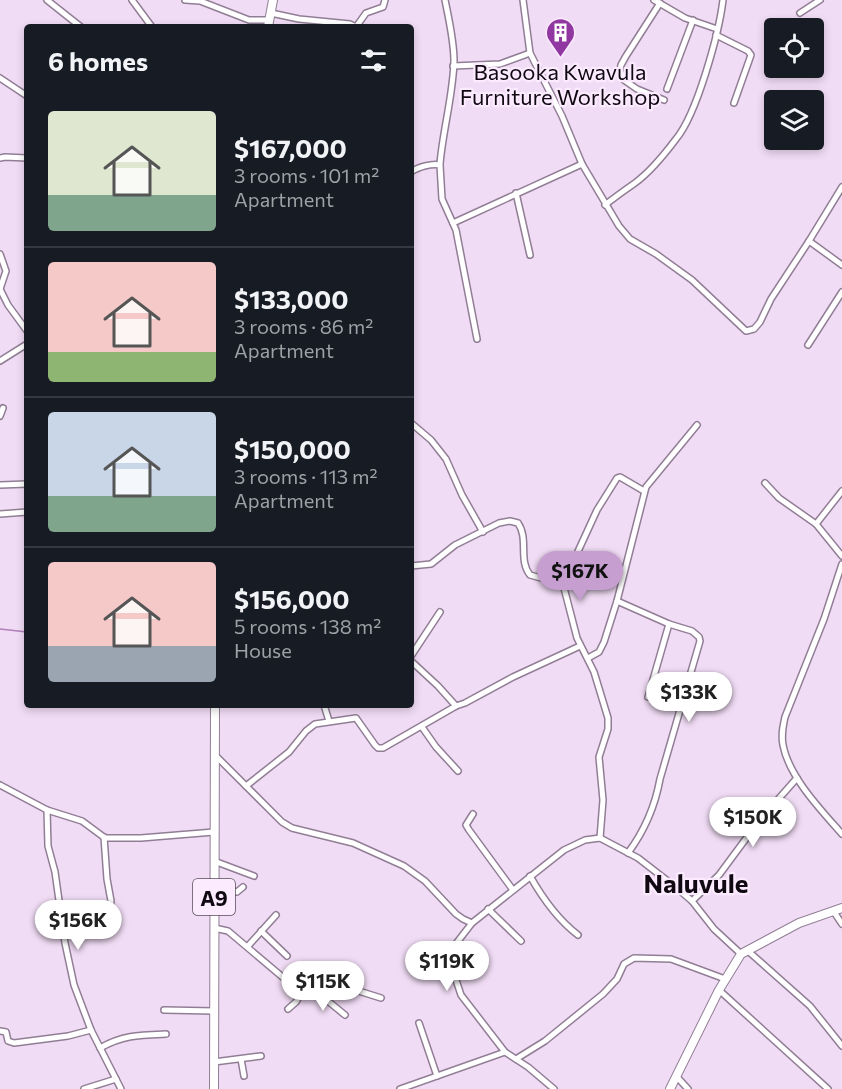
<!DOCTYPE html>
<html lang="en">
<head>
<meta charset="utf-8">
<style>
  :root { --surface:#171b24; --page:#20242c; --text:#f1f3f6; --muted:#9ea1a6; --line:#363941; --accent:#c69ed0 }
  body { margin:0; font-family:Commissioner,sans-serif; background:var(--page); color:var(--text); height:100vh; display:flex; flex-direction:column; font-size:22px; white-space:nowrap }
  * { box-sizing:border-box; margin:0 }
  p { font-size:20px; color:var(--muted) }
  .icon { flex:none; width:33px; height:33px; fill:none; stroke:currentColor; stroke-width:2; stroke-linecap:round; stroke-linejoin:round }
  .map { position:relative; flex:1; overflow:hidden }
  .details { position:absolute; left:24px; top:24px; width:390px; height:684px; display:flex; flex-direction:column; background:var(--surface); border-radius:6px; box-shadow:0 3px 9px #0003 }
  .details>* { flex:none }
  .fabs { position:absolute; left:764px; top:18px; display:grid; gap:12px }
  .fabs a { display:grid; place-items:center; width:60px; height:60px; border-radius:6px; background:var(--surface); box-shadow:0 3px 9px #0003; font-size:30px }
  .price { position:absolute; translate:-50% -51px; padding:0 14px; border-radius:21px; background:#fff; color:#222; font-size:20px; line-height:39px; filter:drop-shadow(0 2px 3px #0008) }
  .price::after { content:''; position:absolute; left:50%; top:36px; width:18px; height:14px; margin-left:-9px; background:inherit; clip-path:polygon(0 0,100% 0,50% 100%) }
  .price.active { background:var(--accent); color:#111 }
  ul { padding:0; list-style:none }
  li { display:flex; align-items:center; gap:18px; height:150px; padding:0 24px }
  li+li { border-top:2px solid var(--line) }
  li span { display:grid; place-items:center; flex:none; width:168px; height:120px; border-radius:6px; color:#555 }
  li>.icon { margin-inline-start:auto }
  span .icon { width:72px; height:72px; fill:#fffc; stroke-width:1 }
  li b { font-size:26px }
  h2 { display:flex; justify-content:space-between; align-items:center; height:72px; padding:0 24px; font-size:26px }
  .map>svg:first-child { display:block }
</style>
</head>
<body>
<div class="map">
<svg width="842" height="1089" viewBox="0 0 842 1089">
  <rect width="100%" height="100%" fill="#f1dcf5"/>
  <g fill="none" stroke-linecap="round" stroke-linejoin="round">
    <polyline stroke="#af7fb9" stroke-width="1.5" points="0,629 27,632"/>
    <defs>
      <g id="street">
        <polyline points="47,0 81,27"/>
        <polyline points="132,0 152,27"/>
        <polyline points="185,0 200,1 249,20 269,20"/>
        <polyline points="523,0 530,53 562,116 582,164 619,226 630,239 656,254 692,280 746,331 754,329 760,322 771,299 809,241 842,265"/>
        <polyline points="654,0 685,18 717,29"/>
        <polyline points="660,3 626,56 621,65 620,70 624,80 637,89 664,100"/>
        <polyline points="271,13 299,19 350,24 356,27"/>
        <polyline points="800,13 820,0"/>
        <polyline points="356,27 366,13 383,7 385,0"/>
        <polyline points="716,35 748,51 751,55 734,103"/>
        <polyline points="453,66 500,64 530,53"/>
        <polyline points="0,78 27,96"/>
        <polyline points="667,89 693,20"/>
        <polyline points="0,158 5,157 27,158"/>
        <path d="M440 164C443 129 453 96 454 61 454 41 449 20 445 0"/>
        <path d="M411 172C418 167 432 163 440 165L442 199 456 230 477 339"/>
        <polyline points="516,193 530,255"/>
        <path d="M605 205C615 197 625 190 635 183 650 172 664 155 676 139 697 114 719 33 723 0"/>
        <polyline points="453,223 582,164"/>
        <polyline points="809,241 842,187"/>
        <polyline points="0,254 6,271 0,289"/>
        <polyline points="0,289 8,305 27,331"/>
        <polyline points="808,345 842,292"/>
        <polyline points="0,361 27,344"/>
        <polyline points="0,416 3,408"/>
        <polyline points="411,423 431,440 446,459 462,495 483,532"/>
        <polyline points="765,483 779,498 816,524 842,556"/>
        <polyline points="0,485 27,484"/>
        <polyline points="0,514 27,512"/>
        <polyline points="816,524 842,491"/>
        <path d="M842 564 824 619 785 717C783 726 781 735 783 745 789 777 821 810 842 834"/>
        <path d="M411 566 431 564 455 545 499 523 510 521 518 523C529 539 518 560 530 575L563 584 577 638 594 672 608 718V729L599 757 603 800 600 838"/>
        <polyline points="563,584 597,510 617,478 620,477 644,491"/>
        <polyline points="411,656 440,612"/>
        <polyline points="588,658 599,652 604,642 617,601"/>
        <polyline points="411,661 438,686 456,706"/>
        <polyline points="648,697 669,624"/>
        <polyline points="324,705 329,721"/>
        <polyline points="422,727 436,747 458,771"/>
        <polyline points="215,755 282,822 292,828 353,843 404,866 425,881 456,914 463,919 472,923 564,850 585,840 600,838 638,858 678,889 692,901 714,929 741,954"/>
        <polyline points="0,785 47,810 82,821 105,838 141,838 214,832"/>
        <polyline points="246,786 289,752 306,731 315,724 356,718 375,745 378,748 383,748 456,706 465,703 513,677 580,646"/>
        <polyline points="47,810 48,846 55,872 65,943 74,985 91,1030 121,1089"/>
        <polyline points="473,814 466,825 469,830 513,890"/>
        <path d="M628 853C645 830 655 807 660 779L700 641 699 637 692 631 669 624 617 601 646 487 697 425"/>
        <polyline points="214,861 254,876"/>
        <path d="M530 876C543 899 557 919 578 935"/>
        <polyline points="214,888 237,892 243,887"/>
        <polyline points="692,901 719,875 759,821 797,778"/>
        <polyline points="488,909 521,941"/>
        <polyline points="834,912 842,924"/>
        <polyline points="99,921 109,915 111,901 107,879 104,837"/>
        <polyline points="472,923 455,945 452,954 455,977 461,995 505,1052 528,1067 554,1089"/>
        <polyline points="214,928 228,931 305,996 314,996 322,983 327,981 381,998"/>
        <polyline points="261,931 287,956"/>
        <polyline points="248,946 276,915"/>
        <polyline points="748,951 810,1006 842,1046"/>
        <polyline points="719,990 828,1089"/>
        <polyline points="317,992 345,1015"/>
        <polyline points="288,1009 296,1002 301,993"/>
        <polyline points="164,1010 214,1011"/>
        <polyline points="419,1023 437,1076"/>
        <polyline points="0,1031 6,1032 8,1041 14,1043 68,1036 91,1030"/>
        <path d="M100 1048C123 1035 140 1035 166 1034"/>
        <polyline points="241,1059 244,1076"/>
        <polyline points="516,1059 545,1041 603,994 617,979 624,964 634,958 671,959 725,979"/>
        <polyline points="214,1062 261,1056"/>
        <polyline points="677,1077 688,1089"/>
        <polyline points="84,1089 116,1079"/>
        <polyline points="400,1089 505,1052"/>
      </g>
      <polyline id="secondary" points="670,1089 719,990 741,954 799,923 842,908"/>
      <g id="primary">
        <polyline points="268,27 273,0"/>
        <polyline points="214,1089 215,705"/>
      </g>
    </defs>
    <use href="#street" stroke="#917e95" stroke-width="8"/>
    <use href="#secondary" stroke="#917e95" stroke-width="10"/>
    <use href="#primary" stroke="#917e95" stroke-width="10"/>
    <use href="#street" stroke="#fff" stroke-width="5"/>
    <use href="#secondary" stroke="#fff" stroke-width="8"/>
    <use href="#primary" stroke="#fff" stroke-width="8"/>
  </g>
  <defs>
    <symbol id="building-pin" viewBox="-11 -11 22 30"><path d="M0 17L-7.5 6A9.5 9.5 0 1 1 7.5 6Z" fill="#9137a2" stroke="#fcebff"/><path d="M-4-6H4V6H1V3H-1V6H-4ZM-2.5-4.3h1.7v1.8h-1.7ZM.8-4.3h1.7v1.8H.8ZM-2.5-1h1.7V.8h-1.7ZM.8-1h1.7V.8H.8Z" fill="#fff"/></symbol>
  </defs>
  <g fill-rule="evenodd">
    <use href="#building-pin" x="544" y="16" width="33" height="45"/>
  </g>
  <g text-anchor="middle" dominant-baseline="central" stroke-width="4.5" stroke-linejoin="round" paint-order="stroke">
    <rect fill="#fcebff" stroke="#574d59" stroke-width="1.5" x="193" y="879" width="42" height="36" rx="4.5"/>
    <g font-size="21" font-weight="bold" fill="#100912">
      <text x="214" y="897">A9</text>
    </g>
    <g font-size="22" fill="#100912" stroke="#fcebff">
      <text x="560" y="71">Basooka Kwavula<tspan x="560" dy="25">Furniture Workshop</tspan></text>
    </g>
    <g font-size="26" font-weight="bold" fill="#100912" stroke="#fcebff">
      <text x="696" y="882">Naluvule</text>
    </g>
  </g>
</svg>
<div class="fabs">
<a><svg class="icon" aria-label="locate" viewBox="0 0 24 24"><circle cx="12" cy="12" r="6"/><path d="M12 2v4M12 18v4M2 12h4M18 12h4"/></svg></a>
<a><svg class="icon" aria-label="layers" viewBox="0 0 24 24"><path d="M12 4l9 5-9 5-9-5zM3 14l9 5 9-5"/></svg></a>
</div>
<b class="price active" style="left:580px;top:602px">$167K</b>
<b class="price" style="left:689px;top:723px">$133K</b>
<b class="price" style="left:753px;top:848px">$150K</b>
<b class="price" style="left:78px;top:951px">$156K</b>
<b class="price" style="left:447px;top:992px">$119K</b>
<b class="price" style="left:323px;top:1012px">$115K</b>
<section class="details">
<h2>6 homes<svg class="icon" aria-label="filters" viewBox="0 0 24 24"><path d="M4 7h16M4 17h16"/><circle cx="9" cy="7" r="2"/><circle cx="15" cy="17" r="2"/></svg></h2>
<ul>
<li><span style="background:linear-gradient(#dfe7d0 70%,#7fa58c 0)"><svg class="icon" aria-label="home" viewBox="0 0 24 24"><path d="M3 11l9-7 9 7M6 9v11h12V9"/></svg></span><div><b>$167,000</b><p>3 rooms · 101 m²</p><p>Apartment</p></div></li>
<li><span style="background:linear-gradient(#f6c9c9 75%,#8fb573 0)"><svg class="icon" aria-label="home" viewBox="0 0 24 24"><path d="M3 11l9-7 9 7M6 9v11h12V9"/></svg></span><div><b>$133,000</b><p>3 rooms · 86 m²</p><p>Apartment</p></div></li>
<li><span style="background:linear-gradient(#c9d6e8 70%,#7fa58c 0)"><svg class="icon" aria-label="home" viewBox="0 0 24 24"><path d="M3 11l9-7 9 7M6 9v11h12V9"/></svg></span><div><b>$150,000</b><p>3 rooms · 113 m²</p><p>Apartment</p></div></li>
<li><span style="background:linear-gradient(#f6c9c9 70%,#9aa5b1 0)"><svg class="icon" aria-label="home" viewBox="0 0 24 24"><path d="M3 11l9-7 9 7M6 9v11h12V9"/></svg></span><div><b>$156,000</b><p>5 rooms · 138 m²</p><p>House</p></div></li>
</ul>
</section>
</div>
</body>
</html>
